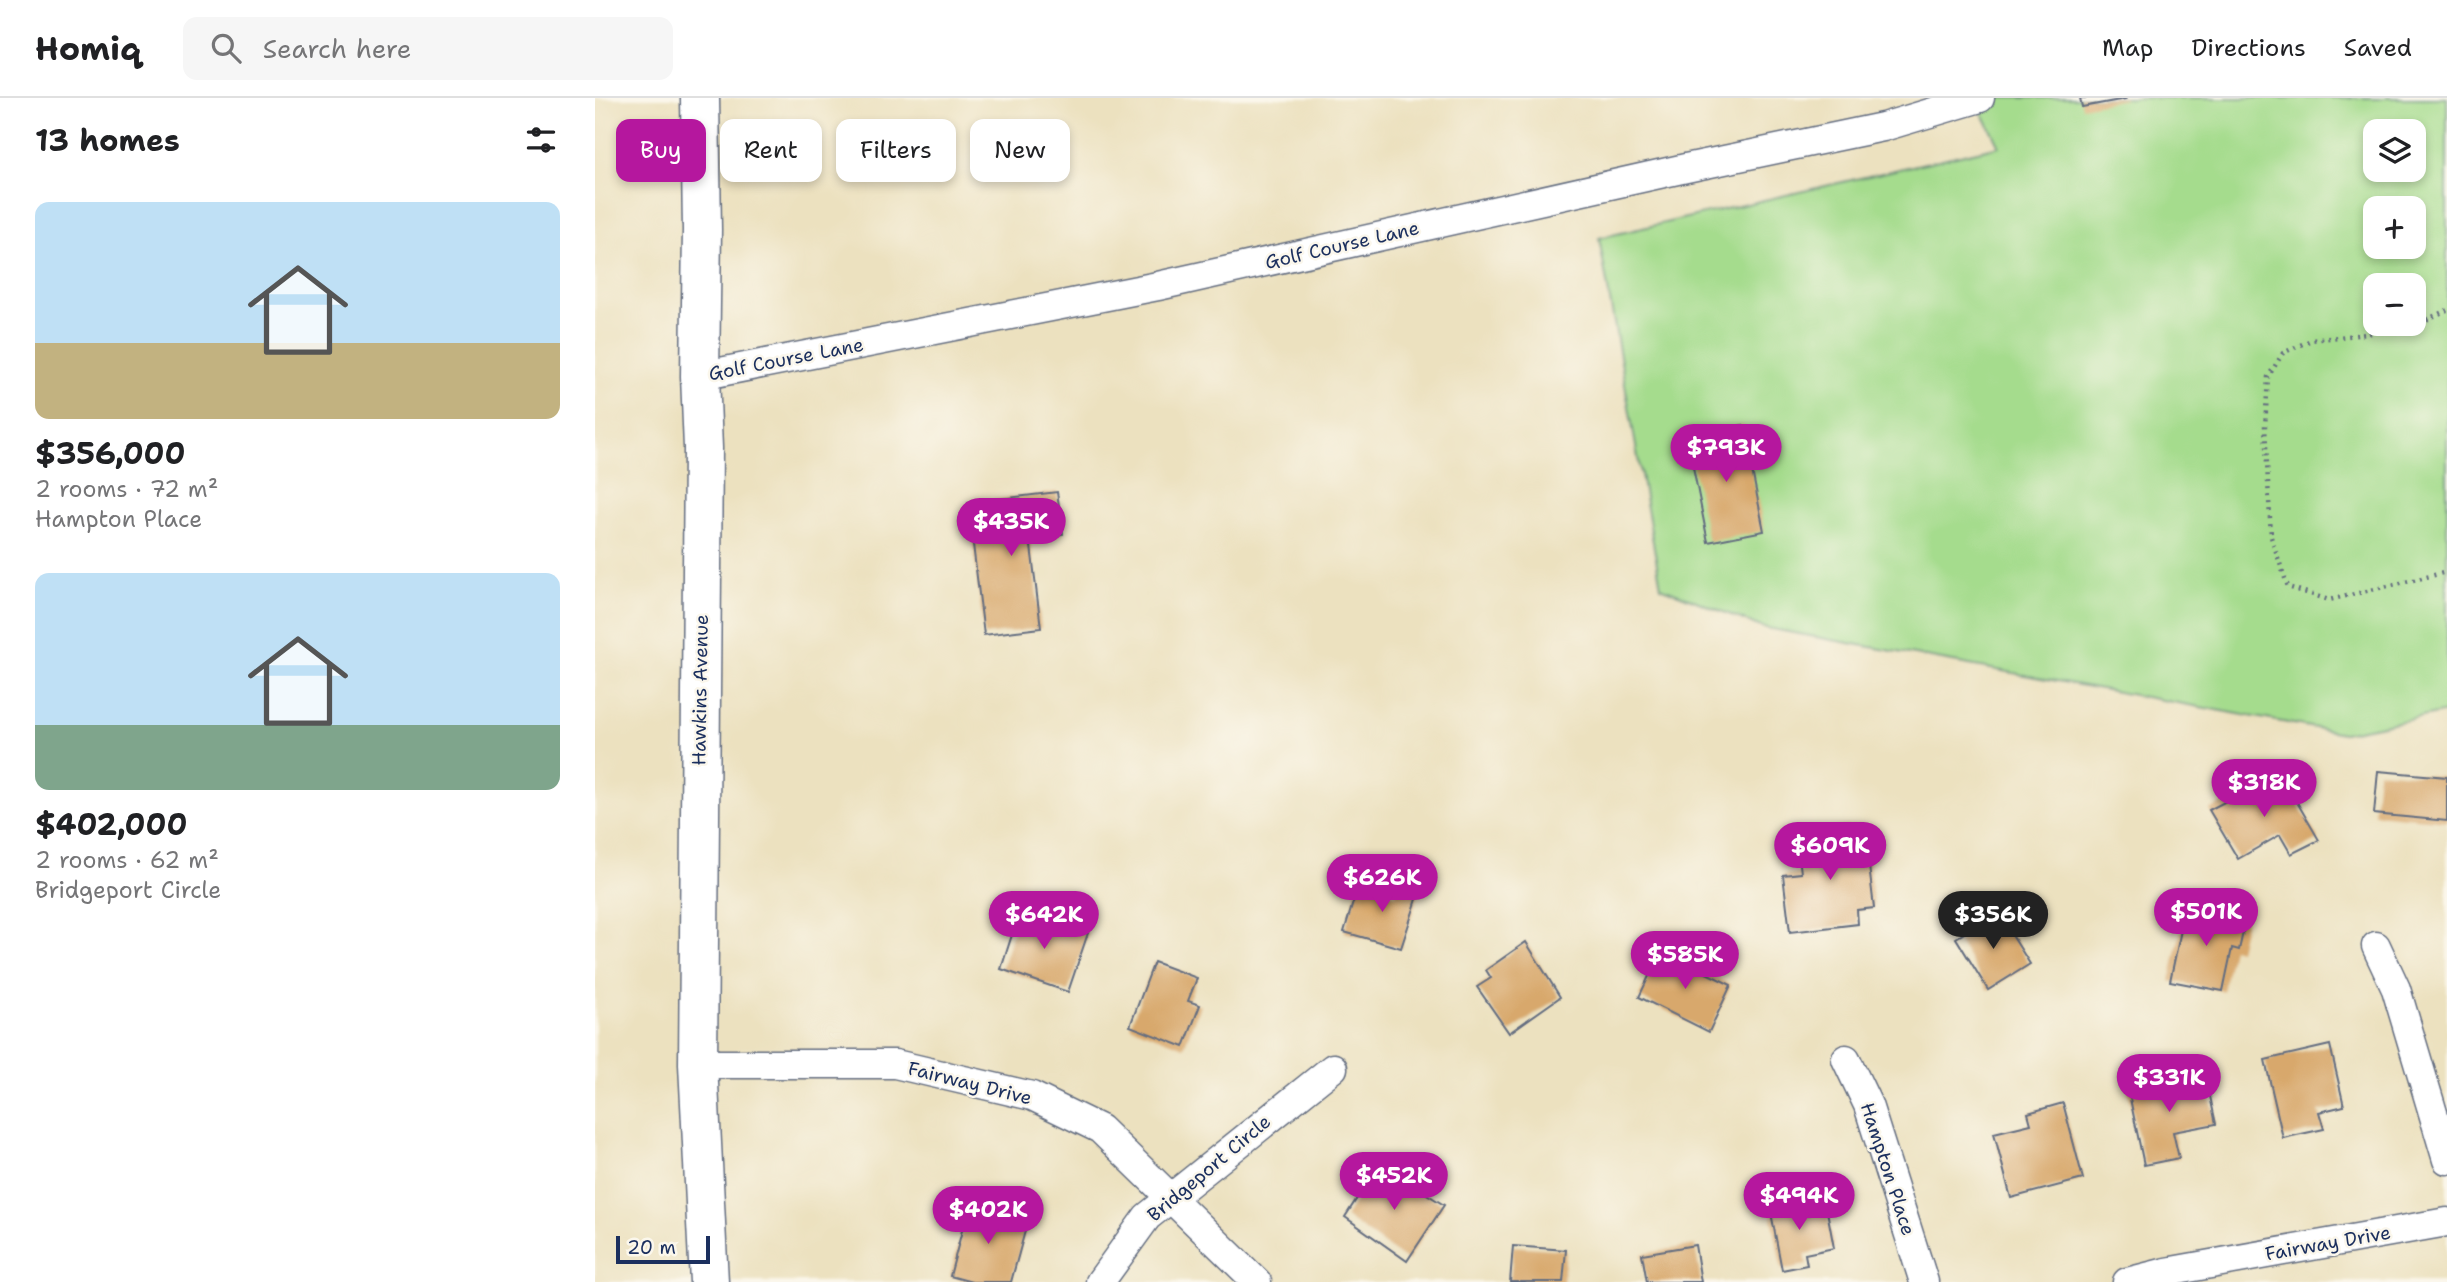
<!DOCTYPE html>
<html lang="en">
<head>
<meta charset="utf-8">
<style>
  :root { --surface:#fff; --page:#f6f6f6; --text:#202124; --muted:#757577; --line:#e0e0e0; --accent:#b5179e }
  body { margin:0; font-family:"Shantell Sans",sans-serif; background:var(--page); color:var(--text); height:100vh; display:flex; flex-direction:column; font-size:26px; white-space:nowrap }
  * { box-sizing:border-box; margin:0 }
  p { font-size:23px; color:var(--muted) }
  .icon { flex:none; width:38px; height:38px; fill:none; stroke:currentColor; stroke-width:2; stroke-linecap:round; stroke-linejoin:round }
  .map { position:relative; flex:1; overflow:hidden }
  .drawer { display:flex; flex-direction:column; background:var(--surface); width:595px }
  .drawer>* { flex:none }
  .hud { position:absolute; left:21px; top:21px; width:665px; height:63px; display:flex; gap:14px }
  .buttons { position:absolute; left:1768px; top:21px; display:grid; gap:14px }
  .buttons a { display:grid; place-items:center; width:63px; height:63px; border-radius:14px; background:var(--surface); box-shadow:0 4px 10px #0003; font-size:35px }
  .scale { position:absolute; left:21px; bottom:18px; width:94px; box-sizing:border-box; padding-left:7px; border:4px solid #1b2f5e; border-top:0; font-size:19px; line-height:24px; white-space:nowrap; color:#1b2f5e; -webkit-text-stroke:5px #fbf7ec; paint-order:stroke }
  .price { position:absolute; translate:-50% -60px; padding:0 16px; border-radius:24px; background:var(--accent); color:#fff; font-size:23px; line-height:46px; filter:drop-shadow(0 2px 4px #0008) }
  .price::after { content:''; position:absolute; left:50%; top:42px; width:21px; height:16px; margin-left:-10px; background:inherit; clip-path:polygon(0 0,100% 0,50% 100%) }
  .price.selected { background:#222; color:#fff }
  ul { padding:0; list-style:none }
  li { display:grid; align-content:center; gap:14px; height:371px; padding:0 35px }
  li span { display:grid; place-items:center; height:217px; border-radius:14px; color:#555 }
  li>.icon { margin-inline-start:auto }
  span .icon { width:126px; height:126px; fill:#fffc; stroke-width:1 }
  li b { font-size:30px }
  h2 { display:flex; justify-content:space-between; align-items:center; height:84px; padding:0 35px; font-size:30px }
  .tag { padding:0 24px; border-radius:14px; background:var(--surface); box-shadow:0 4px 10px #0003; font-size:24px; line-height:63px }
  .tag.selected { background:var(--accent); color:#fff }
  header { display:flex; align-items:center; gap:42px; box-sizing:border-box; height:98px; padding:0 35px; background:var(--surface); border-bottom:2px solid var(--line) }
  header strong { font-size:33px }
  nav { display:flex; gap:38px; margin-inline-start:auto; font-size:24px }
  .search { width:490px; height:63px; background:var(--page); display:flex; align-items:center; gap:18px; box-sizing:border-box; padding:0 24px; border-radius:14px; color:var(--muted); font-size:26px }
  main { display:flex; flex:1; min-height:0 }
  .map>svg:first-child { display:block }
</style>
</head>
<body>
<header>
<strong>Homiq</strong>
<div class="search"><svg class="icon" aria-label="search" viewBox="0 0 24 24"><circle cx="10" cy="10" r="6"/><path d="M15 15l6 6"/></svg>Search here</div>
<nav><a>Map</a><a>Directions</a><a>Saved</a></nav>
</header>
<main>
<section class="drawer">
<h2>13 homes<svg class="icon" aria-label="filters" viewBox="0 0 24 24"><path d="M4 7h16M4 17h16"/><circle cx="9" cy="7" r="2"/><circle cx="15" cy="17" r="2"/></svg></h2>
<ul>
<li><span style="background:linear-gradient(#bfe0f5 65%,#c2b280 0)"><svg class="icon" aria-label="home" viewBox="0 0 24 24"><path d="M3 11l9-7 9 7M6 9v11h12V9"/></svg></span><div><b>$356,000</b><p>2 rooms · 72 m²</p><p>Hampton Place</p></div></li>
<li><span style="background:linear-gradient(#bfe0f5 70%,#7fa58c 0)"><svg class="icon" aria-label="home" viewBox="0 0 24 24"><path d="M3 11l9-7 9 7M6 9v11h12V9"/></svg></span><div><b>$402,000</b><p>2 rooms · 62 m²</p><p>Bridgeport Circle</p></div></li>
</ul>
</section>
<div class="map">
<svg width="1852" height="1184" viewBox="0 0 1852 1184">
  <rect width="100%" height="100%" fill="#fbf7ec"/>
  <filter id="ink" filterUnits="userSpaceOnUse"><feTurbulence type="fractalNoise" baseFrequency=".0143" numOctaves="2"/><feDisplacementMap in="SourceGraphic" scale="14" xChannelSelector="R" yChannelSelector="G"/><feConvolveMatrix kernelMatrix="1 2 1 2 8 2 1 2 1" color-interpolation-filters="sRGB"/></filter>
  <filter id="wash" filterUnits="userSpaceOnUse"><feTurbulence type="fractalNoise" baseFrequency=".00686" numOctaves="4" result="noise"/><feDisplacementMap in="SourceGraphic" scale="28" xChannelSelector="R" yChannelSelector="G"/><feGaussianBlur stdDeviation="1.57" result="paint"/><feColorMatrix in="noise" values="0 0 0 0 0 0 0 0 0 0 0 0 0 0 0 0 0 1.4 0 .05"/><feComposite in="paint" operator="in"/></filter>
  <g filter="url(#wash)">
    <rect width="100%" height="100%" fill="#ece1bf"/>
    <path fill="#a5dc8d" stroke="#608676" stroke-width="2" fill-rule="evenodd" d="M1380 0H1852V614L1748 635 1166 529 1066 489 1004 140 1404 48ZM1780 33H1818V72H1780ZM1780 110H1818V149H1780ZM1780 187H1818V226H1780Z"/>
    <g id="blocks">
      <g fill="#d8a86c">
        <polygon points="1485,0 1529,0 1530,1 1487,9"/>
        <polygon points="1148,327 1169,433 1113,444 1092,339"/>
        <polygon points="462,394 468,436 435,440 446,530 389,537 373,405"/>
        <polygon points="1783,673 1852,679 1852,723 1779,716"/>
        <polygon points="1685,675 1724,742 1696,756 1685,737 1643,761 1614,712"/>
        <polygon points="1269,726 1279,810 1262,812 1263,826 1195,834 1188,777 1206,775 1203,749 1236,745 1234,730"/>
        <polygon points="764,785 801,797 804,785 825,792 806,850 749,834"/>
        <polygon points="1591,809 1651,821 1644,852 1637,850 1628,893 1575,883"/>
        <polygon points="425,812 493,835 473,894 406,871"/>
        <polygon points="1403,815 1435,866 1393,892 1361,840"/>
        <polygon points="931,844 965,899 914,935 882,889 896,880 891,872"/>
        <polygon points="1066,853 1136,887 1114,934 1044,899"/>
        <polygon points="559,864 602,880 593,903 605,907 589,949 535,928"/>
        <polygon points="1735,947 1749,1008 1724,1014 1729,1031 1688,1040 1670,962"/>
        <polygon points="1610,975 1621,1026 1578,1034 1584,1060 1549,1067 1533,991"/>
        <polygon points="1468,1005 1488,1081 1416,1100 1399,1035 1436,1026 1433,1015"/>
        <polygon points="784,1066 849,1107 812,1163 750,1119"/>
        <polygon points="1206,1098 1210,1117 1232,1113 1239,1150 1210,1156 1212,1167 1187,1172 1174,1104"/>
        <polygon points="374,1106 433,1122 416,1184 377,1184 355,1178"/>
        <polygon points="1100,1147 1106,1184 1052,1184 1047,1156"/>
        <polygon points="918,1148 971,1152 968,1184 915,1184"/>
      </g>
    </g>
  </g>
  <g filter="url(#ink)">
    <use href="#blocks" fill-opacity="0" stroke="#646d80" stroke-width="2"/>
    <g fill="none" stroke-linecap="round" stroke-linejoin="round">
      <defs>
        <g id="minor">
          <polyline points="105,278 563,188 1091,70 1288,29 1385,0"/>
          <polyline points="1781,848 1801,891 1852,1062"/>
          <polyline points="1251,961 1273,1007 1329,1184"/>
          <polyline points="103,966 300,966 437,998 505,1031 662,1184"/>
          <polyline points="505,1184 552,1119 738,970"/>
          <polyline points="1532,1184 1571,1174 1852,1124"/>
        </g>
        <polyline id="primary" points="105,0 107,132 105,278 108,350 103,966 114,1184"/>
      </defs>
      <use href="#minor" stroke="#646d80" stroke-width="31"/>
      <use href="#primary" stroke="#646d80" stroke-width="41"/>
      <g stroke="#646d80" stroke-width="4.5" stroke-dasharray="2 5" stroke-linecap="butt">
        <polyline points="1818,225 1831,222 1852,212"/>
        <polyline points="1817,226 1772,236 1716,242 1688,255 1673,279 1670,329 1676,439 1693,489 1734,502 1852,474"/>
      </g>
      <use href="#minor" stroke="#fff" stroke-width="28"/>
      <use href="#primary" stroke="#fff" stroke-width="38"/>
    </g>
  </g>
  <g text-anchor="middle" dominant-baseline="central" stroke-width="5" stroke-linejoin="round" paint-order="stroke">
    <g font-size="19" fill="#1b2f5e" stroke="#fbf7ec">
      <text transform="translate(747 147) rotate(-13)">Golf Course Lane</text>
      <text transform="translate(191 261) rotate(-11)">Golf Course Lane</text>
      <text transform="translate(105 592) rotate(-89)">Hawkins Avenue</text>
      <text transform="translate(375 985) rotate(14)">Fairway Drive</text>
      <text transform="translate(614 1070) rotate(-40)">Bridgeport Circle</text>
      <text transform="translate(1293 1071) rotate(72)">Hampton Place</text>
      <text transform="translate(1733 1145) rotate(-10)">Fairway Drive</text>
    </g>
  </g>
</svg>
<div class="buttons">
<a><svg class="icon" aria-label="layers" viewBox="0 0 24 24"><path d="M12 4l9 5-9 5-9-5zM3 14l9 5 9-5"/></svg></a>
<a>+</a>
<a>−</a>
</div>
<div class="scale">20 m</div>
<b class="price" style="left:1131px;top:386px">$793K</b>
<b class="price" style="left:416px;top:460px">$435K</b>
<b class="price" style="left:1669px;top:721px">$318K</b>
<b class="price" style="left:1235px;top:784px">$609K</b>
<b class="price" style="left:787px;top:816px">$626K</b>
<b class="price" style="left:1611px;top:850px">$501K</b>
<b class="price" style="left:449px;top:853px">$642K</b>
<b class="price selected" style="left:1398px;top:853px">$356K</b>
<b class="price" style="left:1090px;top:893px">$585K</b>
<b class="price" style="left:1574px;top:1016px">$331K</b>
<b class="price" style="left:799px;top:1114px">$452K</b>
<b class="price" style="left:1204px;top:1134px">$494K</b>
<b class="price" style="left:393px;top:1148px">$402K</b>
<div class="hud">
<a class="tag selected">Buy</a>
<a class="tag">Rent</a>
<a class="tag">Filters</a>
<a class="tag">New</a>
</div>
</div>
</main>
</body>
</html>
